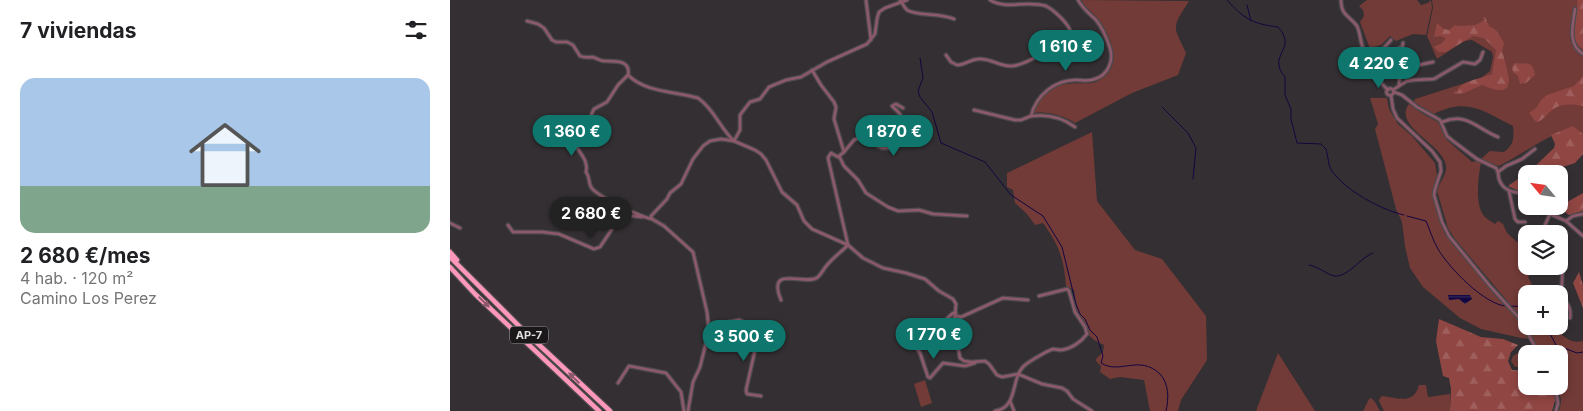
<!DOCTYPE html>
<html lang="es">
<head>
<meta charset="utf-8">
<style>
  :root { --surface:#fff; --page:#f2f2f2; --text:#202124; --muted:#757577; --accent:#0f766e }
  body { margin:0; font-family:Inter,sans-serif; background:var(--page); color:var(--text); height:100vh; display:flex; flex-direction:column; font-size:19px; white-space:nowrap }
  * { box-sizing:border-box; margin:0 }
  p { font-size:16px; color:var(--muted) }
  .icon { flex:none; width:28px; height:28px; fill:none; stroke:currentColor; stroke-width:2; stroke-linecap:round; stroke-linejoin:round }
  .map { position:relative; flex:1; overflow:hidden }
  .sheet { display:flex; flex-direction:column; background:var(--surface); width:450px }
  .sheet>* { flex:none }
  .needle { width:32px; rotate:299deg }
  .fabs { position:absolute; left:1068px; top:165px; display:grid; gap:10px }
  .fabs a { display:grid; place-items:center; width:50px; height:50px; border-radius:10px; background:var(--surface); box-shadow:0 2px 8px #0003; font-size:25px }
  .price { position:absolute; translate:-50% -42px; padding:0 11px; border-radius:18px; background:var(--accent); color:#fff; font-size:16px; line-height:32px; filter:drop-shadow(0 1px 2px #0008) }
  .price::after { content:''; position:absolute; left:50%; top:30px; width:15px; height:11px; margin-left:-8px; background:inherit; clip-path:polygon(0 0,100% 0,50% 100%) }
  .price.current { background:#222; color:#fff }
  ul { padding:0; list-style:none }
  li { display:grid; align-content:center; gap:10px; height:265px; padding:0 20px }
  li span { display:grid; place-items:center; height:155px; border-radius:15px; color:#555 }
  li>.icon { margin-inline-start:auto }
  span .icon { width:90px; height:90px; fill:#fffc; stroke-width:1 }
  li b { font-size:21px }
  h2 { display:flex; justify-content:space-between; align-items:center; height:60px; padding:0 20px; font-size:21px }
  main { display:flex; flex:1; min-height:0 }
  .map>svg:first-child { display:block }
</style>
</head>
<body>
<main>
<section class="sheet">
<h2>7 viviendas<svg class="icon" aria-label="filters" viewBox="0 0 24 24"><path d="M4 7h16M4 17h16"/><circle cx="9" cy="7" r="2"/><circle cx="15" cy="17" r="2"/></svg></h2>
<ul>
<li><span style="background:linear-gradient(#a9c7e8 70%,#7fa58c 0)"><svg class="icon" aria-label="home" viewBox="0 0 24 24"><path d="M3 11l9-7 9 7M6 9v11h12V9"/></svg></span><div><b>2 680 €/mes</b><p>4 hab. · 120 m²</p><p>Camino Los Perez</p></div></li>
</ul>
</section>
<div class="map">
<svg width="1133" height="411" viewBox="0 0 1133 411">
  <defs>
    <pattern id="forest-firs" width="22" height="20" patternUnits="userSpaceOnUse" patternTransform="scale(1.25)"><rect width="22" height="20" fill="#904642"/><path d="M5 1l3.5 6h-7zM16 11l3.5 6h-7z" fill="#9f605d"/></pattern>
    <pattern id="water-rules" width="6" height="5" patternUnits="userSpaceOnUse" patternTransform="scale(1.25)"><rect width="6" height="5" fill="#120640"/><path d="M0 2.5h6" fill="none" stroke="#342a5b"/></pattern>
  </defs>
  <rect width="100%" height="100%" fill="#332f32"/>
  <g fill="#723b37">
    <path d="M631 0 739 1C721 30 723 24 736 53L728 75 682 93 625 123C614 116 598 111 585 113L584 111C588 101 594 93 604 88 616 81 628 84 642 83 647 82 651 79 655 76 671 63 661 41 653 26 648 16 637 10 631 0Z"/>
    <polygon points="917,0 967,0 971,5 978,3 981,0 982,8 976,35 963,34 946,41 940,36 931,45 921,48 919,46 910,22 914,16 913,10 909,6"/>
    <path d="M982 0H1133V134L1123 127C1096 136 1074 153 1049 166L1035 161 1031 163C1028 177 1025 205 1034 216 1037 219 1042 222 1045 224L1048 221 1053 224 1057 233 1067 242 1076 240V266H1084L1078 277 1087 294H1076V326H1106L1107 331C1116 338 1122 344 1133 341V411H1109C1113 397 1110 399 1108 387 1107 378 1109 364 1109 354H1092L1083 339 1071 338 1031 329 1010 318 973 287 960 268 955 246 952 222 946 209 925 129 928 124 920 98H937L939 109 948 124 962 136 985 163 987 175 982 195 995 234 1045 295 1055 304 1058 302 1005 239 998 228 987 191C989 184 995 176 996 170 1000 146 941 128 959 104L973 114 988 122 997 140 1022 162 1031 159 1040 151 1054 152C1064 145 1064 138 1063 126 1033 111 1017 97 984 114L964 102 965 99 1031 78 1040 71 1043 57 1042 52 1022 40 1014 41 987 59 977 36 983 8Z"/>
    <path d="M642 132 647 201 685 250 712 259 756 316 757 360 731 400 728 411H700L694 380 670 377 660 379 650 372 651 366 645 360 653 352 654 345C629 335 627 314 624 290L616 286C614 259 609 245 593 223L585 225 577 214 565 203 563 190 557 187V173Z"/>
    <polygon points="1082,344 1086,354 1076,354 1076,367 1065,367 1061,361 1063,356"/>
    <polygon points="828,353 865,411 806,411"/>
    <polygon points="475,380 482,403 471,407 464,384"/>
    <path d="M969 385H976L978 397 1000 394V411H934L929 401 930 398 932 396C948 398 964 405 969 385Z"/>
    <polygon points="921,398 925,402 930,411 913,411 919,399"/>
  </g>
  <g fill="url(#forest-firs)">
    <path d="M1127 0H1133V49C1115 37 1130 17 1127 0Z"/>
    <path d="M1033 17H1035L1039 26 1046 30 1054 43 1052 51C1053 53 1059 77 1059 79 1059 82 1058 85 1057 88 1048 93 1041 88 1032 85L1014 93 1004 94V92L1007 91C1012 80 1031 79 1042 74L1046 50 1034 38 1023 36 996 52H988L984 47 992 43 996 38 990 36 984 37 987 23 994 29 999 30 1005 25 1008 26 1025 25 1035 20Z"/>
    <path d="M1065 63C1075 65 1083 59 1085 75L1076 83 1070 84 1068 76 1063 72 1062 67Z"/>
    <path d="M1133 76V106C1122 104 1111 103 1102 110 1096 115 1093 121 1086 122L1079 113 1086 108 1091 100 1097 95 1124 86Z"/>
    <polygon points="1123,126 1133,134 1133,154 1125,163 1100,171 1097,174 1076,174 1076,186 1067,190 1058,186 1081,170 1104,148 1105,144 1101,135"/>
    <polygon points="1133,193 1133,211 1119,215 1115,212 1117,202"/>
    <polygon points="1129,272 1133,285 1133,308 1123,283"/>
    <polygon points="989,319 1031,337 1053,339 1068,345 1061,352 1058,361 1062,370 1076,371 1076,386 1102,386 1106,397 1102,411 1000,411 1001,389 999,378 993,376 986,341"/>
  </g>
  <polygon fill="url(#water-rules)" points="998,295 1020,295 1022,299 1015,304 1009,299 999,300"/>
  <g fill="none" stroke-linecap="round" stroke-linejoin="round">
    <g stroke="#120640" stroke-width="1">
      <path d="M777 0C794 19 803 24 828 27 829 29 832 31 833 34 842 51 818 57 835 77V95L841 109V119L847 143 871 144 876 149C878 155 878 166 882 171 895 190 931 210 954 215"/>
      <polyline points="797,5 801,21"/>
      <path d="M470 58 473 78 468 91 470 97 482 112 491 143 535 162 561 195 593 216 612 247 626 304 630 314 635 319 640 330 647 337 653 356 651 363C670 375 689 354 710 374 719 384 719 398 716 411"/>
      <polyline points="712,107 738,133 746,148 743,179"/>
      <path d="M957 216 976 221C980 230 983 241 988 249 999 268 1035 305 1056 306"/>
      <path d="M859 265C870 267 879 276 885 276 898 277 910 258 923 253"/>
      <polyline points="1060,306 1076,307"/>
      <polyline points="1096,326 1106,345 1127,353 1133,352"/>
    </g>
    <defs>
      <g id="minor">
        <polyline points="416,0 421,40"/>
        <path d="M450 0C452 3 454 7 457 10 465 16 491 13 504 19"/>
        <path d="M891 0C891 16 900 16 907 26 910 32 910 39 912 45 917 62 925 78 938 90"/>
        <path d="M1125 9C1123 25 1117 44 1133 54"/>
        <path d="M77 21 88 24 94 28 102 40 106 42H117L123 45 130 56C134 58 137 57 142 57 147 58 150 61 154 61 165 61 181 60 178 75 196 93 225 91 248 98 264 109 270 128 284 141L290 130V115L300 102 310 99 319 87 336 80 351 77 377 62 417 44 425 34 427 19 429 12 435 8 457 0"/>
        <polyline points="915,53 932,50 941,40"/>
        <path d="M496 55 501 62 507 65C515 65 521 59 529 59 541 58 550 67 562 66 574 65 583 58 594 53 601 50 609 50 616 46 634 36 606 11 596 6 577 0 555 10 540 0"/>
        <polyline points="950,69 983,62"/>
        <path d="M178 75 168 85 157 102 144 109 142 113 139 126 136 129 125 131C119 149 140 155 136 172 140 177 138 181 141 187 146 196 191 217 202 219"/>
        <polyline points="949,86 957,81 964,80 984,79 1013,62 1025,64 1030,60 1033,52"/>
        <circle cx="940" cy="92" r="3.5"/>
        <polyline points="943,90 949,86 951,56 947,52 949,48 952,48 953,43"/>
        <path d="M944 92 952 95 967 107 990 120 997 136 1003 141 1027 159 1046 168C1049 172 1048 175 1049 179 1053 192 1066 193 1076 193"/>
        <polyline points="941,95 943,109 947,118 982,151 990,162 991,171 985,189 984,195 992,222 999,236 1040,286 1070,319 1089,354"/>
        <path d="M524 110 565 120H571L581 116C586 95 605 80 626 80 632 80 638 82 645 79 658 75 664 61 660 48 657 39 652 27 646 20 639 13 633 9 628 0"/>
        <path d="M581 116C597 114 612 117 625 127"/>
        <path d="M992 122C1017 112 1026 128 1048 137"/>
        <path d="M394 152 404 140 411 137 432 148H443C450 142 456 125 451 116 450 113 445 109 442 106L446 104 453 108"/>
        <polyline points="389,156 394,166 408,180 416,193 438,207 448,211 469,210 483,214 517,216"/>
        <polyline points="1048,172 1056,166 1072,159 1085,149"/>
        <polyline points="1059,191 1065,219 1068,222 1075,222"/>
        <polyline points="1094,206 1100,214 1116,221 1133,236"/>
        <polyline points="1116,221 1123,216 1133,214"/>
        <polyline points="0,223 10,228"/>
        <polyline points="58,225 63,232 92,232 109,234 144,249 150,247 162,229 163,217 165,214 192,217"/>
        <polyline points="1098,234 1095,225 1100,214"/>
        <path d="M1109 255C1115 268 1111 278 1112 291 1113 302 1122 303 1120 318"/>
        <path d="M331 300C316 263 356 287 368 277 372 273 374 268 378 264 384 257 392 251 398 245L378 158 381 153 388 157 394 152 384 119 386 107 384 102 371 85 362 70"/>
        <polyline points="505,316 511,317 553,298 578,300"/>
        <polyline points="259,326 289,320 294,322 304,343 305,350 296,390 297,394 311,396"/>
        <polyline points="489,326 503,313 506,313"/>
        <polyline points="457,334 470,353 478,377 480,378 493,363 515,366 525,363"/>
        <polyline points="168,383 179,366 216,373 231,392 234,411"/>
        <polyline points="1105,386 1108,403 1106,411"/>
        <polyline points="560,401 564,411"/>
        <polyline points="238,411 243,382 250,367 259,331 257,312 243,252 214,226 202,219 201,216 217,199 220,193 231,184 243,159 253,146 260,141 271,139 284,141 305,150 311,154 316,160 332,192 347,205 354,221 362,229 398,245 413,258 433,268 456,273 475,279 489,291 503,299 506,304 504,326 506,336 510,358 514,361 521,362 535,361 539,364 547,375 552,377 568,374 592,384 612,388 617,391 623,399 642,411"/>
        <path d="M545 411C569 408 560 377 575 365 580 361 597 351 603 349 606 349 608 350 611 350 621 349 631 342 637 334L635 327 625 312 619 291 617 289 589 296"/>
      </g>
      <g id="highway">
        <polyline points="0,252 7,260"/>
        <polyline points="0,257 71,328 160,411"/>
        <polyline points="0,267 25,294 149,411"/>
      </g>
    </defs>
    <use href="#minor" stroke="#4f4b4e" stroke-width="5"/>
    <use href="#highway" stroke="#4f4b4e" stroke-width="7"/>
    <use href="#minor" stroke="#8e596a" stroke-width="2.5"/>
    <use href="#highway" stroke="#fe97ba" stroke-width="4.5"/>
  </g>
  <defs><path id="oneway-solid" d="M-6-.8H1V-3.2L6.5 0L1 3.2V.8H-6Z" transform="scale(1.25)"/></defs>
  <g fill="#8c586a">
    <use href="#oneway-solid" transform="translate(34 302) rotate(44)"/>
    <use href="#oneway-solid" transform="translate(124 378) rotate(-136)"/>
  </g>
  <g text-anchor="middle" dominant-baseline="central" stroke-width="4" stroke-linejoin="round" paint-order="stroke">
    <rect fill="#1a1819" stroke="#a7a4a6" stroke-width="1" x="60" y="326.5" width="38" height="17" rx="4"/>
    <g font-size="11" font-weight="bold" fill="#e3e0e3">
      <text x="79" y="335">AP-7</text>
    </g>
  </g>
</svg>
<div class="fabs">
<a><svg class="needle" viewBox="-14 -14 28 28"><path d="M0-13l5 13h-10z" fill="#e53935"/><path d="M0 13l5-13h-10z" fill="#757577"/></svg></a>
<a><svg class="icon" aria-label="layers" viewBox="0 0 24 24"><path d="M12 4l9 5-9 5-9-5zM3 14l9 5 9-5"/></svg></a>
<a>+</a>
<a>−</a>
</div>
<b class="price" style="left:616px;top:72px">1 610 €</b>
<b class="price" style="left:929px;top:89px">4 220 €</b>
<b class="price" style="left:122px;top:157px">1 360 €</b>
<b class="price" style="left:444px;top:157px">1 870 €</b>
<b class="price current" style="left:141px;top:239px">2 680 €</b>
<b class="price" style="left:484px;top:360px">1 770 €</b>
<b class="price" style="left:294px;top:362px">3 500 €</b>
</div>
</main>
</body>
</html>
